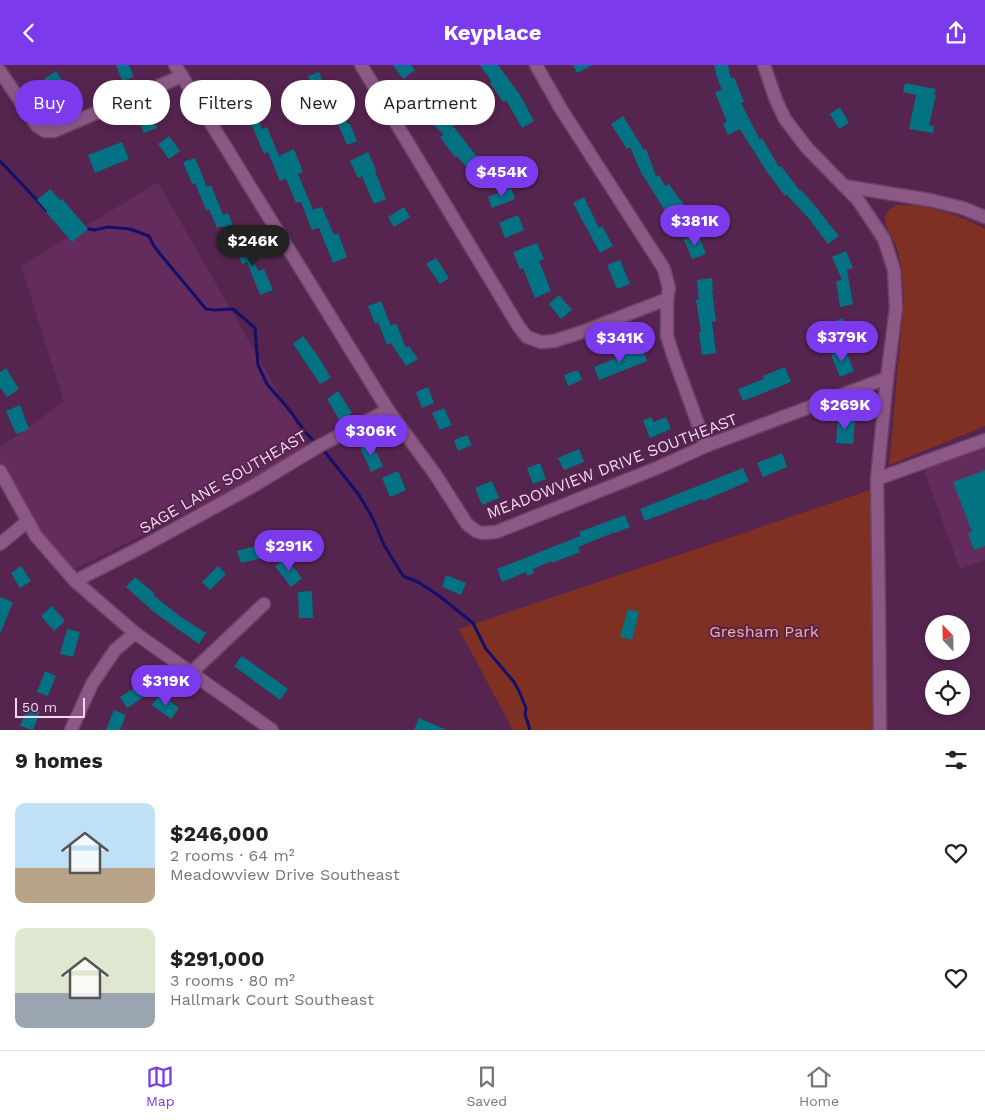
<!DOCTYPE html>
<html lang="en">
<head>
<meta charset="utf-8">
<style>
  :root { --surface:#fff; --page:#f2f2f2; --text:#222; --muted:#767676; --line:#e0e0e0; --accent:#7c3aed }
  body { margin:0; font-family:"Work Sans",sans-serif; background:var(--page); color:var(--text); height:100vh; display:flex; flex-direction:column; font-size:19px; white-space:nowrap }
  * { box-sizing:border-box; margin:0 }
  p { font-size:16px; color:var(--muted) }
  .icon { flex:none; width:28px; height:28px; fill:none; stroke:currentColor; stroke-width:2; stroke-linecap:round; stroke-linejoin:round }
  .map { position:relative; height:665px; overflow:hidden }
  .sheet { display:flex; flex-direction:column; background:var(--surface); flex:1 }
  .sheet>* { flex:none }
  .banner { position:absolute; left:15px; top:15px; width:500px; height:45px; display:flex; gap:10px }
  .needle { width:32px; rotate:338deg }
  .controls { position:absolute; left:925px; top:550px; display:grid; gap:10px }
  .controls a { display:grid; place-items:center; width:45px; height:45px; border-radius:50%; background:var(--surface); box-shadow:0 2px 8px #0003; font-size:25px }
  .scale { position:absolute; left:15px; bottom:12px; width:70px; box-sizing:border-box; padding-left:5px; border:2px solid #f3d5ee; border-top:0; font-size:14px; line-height:18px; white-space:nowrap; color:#f3d5ee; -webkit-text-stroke:4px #55244f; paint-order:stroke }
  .price { position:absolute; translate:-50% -42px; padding:0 11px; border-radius:18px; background:var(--accent); color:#fff; font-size:16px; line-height:32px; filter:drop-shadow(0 1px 2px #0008) }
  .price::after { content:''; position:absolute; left:50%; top:30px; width:15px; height:11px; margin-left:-8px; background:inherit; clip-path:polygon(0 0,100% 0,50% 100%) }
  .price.current { background:#222; color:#fff }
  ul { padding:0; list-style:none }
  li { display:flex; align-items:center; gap:15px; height:125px; padding:0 15px }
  li span { display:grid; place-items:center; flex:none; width:140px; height:100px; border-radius:10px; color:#555 }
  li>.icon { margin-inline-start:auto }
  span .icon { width:60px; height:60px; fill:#fffc; stroke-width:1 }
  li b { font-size:21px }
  h2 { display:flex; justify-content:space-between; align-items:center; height:60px; padding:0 15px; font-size:21px }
  .tag { padding:0 18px; border-radius:22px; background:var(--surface); box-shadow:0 2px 8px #0003; font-size:18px; line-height:45px }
  .tag.current { background:var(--accent); color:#fff }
  header { display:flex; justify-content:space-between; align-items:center; height:65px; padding:0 15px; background:var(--accent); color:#fff; font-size:22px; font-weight:700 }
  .tab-bar { display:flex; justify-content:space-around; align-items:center; height:70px; border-top:1px solid var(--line); background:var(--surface); font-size:14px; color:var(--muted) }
  .tab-bar a { display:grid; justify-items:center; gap:2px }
  .tab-bar .current { color:var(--accent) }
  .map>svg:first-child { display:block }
</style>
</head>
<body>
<header><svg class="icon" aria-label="back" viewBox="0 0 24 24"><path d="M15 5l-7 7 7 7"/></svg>Keyplace<svg class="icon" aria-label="share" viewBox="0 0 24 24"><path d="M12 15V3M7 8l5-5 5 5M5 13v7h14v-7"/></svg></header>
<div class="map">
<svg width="985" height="665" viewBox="0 0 985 665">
  <rect width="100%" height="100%" fill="#55244f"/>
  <g fill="#632c5c">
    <polygon points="158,117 311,385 75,504 38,467 0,407 0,382 64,337 21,201"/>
    <polygon points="985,372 985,495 960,504 921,397"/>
  </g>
  <g fill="#7f3022">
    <path d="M896 140C904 140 912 140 920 141 942 145 966 153 985 164V361L889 400 904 237 902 205 897 183 886 160 885 152 889 145Z"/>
    <polygon points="879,422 883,665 513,665 459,564"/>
  </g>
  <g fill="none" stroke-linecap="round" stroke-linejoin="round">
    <g stroke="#130f6a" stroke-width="3">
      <polyline points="0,96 49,148"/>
      <polyline points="84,163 94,165 108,162 130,164 149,171 154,181 161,190 206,244 215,245 233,244 255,263 258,300 267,319 291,347 305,367 313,375"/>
      <polyline points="325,387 359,430 372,452 384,480 403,511 418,517 438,530 473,558 486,584 514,617 519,626 526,643 525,649 530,665"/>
    </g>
  </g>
  <g fill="#037383">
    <polygon points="116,0 129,0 134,12 122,16"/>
    <polygon points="393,0 411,0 415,5 403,14"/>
    <polygon points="480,0 498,0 520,30 534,56 522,63 506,35 503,37 490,18 492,17"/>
    <polygon points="573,0 593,0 577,8"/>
    <polygon points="714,0 728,0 731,14 734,12 744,37 741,38 760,75 762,73 779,102 781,101 800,126 801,125 819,145 818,145 839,171 828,179 812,158 813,158 786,129 785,131 767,107 740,64 728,70 723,59 727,57 715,27 722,25 717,12"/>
    <polygon points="56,6 70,28 58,36 44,14"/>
    <polygon points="319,7 326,25 314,29 308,11"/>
    <polygon points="236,14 245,37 250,35 262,64 267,62 279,91 294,84 303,107 298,109 313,145 322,142 334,170 338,168 347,192 333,198 319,163 312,165 301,137 296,138 286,114 280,116 268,87 264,89 251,58 246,60 234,31 229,33 224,19"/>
    <polygon points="905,18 936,24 934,30 936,30 929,60 934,61 933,68 909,64 916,30 903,27"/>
    <polygon points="332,35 348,59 350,59 357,76 347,80 336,55 330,58 320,43"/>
    <polygon points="435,40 451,56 450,57 474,88 488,103 476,113 457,91 455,92 440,72 444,70 424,50"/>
    <polygon points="840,42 849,58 839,64 830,49"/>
    <polygon points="150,47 157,63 144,68 137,52"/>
    <polygon points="623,51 644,85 646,84 656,111 659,110 665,121 669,119 679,134 680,134 689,147 673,158 660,138 643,110 642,110 630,82 627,84 611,59"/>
    <polygon points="169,71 180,86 169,94 158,79"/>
    <polygon points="122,77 129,94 95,108 88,90"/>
    <polygon points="368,87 376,105 375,106 386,134 374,139 362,111 358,113 350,96"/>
    <polygon points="195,93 207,122 211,120 223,150 228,148 237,171 228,175 223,161 217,163 209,144 206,145 195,118 192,119 183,97"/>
    <polygon points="511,123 515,134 492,143 488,132"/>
    <polygon points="50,124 60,135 62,134 88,164 72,177 46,147 47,146 37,135"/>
    <polygon points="584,132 599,163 602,161 613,181 600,188 573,138"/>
    <polygon points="404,142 410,152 394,162 388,152"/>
    <polygon points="518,150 524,165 505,173 499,158"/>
    <polygon points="698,169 706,189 692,194 684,175"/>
    <polygon points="245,173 258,206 264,204 273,225 260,230 247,197 242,199 233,178"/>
    <polygon points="537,178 544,194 539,196 551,226 535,233 523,203 520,204 513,187"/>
    <polygon points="846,186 853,203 847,205 853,239 840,242 836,216 842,215 832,192"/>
    <polygon points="436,193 449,213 440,219 426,199"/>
    <polygon points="620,195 630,219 617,224 607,200"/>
    <polygon points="712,213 713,226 712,226 716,256 712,257 716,288 702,290 699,267 701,267 696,235 699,234 697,215"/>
    <polygon points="559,230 572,245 561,254 549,239"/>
    <polygon points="381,236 391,261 396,258 406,283 409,281 418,294 406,301 391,278 387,280 378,257 375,259 368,241"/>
    <polygon points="843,253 850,271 838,276 830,258"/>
    <polygon points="303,271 318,291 331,313 320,319 293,279"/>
    <polygon points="642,283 647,296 599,315 594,302"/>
    <polygon points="845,284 854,306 840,312 831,290"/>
    <polygon points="785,302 791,317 743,336 738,324 764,314 763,311"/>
    <polygon points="6,303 19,324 7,332 0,322 0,307"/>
    <polygon points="578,305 582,315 568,321 564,310"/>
    <polygon points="428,322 434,338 422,343 416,327"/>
    <polygon points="338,326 352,348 340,356 327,334"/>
    <polygon points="20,340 29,364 16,369 6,346"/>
    <polygon points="444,343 452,360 440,365 432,348"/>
    <polygon points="651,352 654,357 666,352 671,364 650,373 643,356"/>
    <polygon points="838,352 855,354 853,379 836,378"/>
    <polygon points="467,370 472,380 458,386 454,375"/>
    <polygon points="371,377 383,401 371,407 360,382"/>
    <polygon points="579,384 584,397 564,405 558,393"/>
    <polygon points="782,388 787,402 763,412 757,398"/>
    <polygon points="540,398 546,414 533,419 527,403"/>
    <polygon points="743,403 749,416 703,436 702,434 645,456 640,444"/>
    <polygon points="985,405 985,481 974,485 968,468 972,467 953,417"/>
    <polygon points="398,406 406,425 390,432 382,413"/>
    <polygon points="492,416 499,433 482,440 475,423"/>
    <polygon points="625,450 630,462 615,468 615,467 578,482 580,487 552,498 551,496 533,504 534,508 527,511 526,507 502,517 497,504 580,471 579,467"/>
    <polygon points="262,479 266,492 241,498 237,486"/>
    <polygon points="286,493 302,513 291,522 275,501"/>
    <polygon points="21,501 31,516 20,523 11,508"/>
    <polygon points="218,501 226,509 210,525 202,517"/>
    <polygon points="446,510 466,518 461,530 442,522"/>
    <polygon points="135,512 155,529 153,530 181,552 206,568 199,579 155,548 126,522"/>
    <polygon points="312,526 313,553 299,553 298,527"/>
    <polygon points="0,532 13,537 0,569"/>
    <polygon points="52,541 65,556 54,566 41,551"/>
    <polygon points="628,544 639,547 632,575 620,572"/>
    <polygon points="67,564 80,567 73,592 60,589"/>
    <polygon points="242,591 288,624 280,635 234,601"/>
    <polygon points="45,606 56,611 48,631 37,627"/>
    <polygon points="144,617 151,627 127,643 120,632"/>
    <polygon points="160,629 179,643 171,654 152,640"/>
    <polygon points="28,641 40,646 33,665 20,661"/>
    <polygon points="114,645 126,650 120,665 106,665"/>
    <polygon points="419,653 447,665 414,665"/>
  </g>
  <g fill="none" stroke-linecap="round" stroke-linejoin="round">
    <defs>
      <g id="minor">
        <polyline points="175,0 388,345 435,409 467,459 476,466 482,468 496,467 657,403 706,381 887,313"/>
        <polyline points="361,0 519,262 527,272 541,277 554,276 582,267 662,236 667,236"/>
        <polyline points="536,0 561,44 664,204 669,223 667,236 667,271 673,290 706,381"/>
        <polyline points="764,0 776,35 785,54 807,83 858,135 884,174 894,205 896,243 887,313 877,414 879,551 880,665"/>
        <polyline points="0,6 37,61 45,66 54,66 182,11"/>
        <polyline points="844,121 930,135 963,143 985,152"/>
        <polyline points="0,406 36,471 75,516 135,568 272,665"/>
        <polyline points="877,414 985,375"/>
        <polyline points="0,479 28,456"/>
        <polyline points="75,516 140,483 253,421 319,381 388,345"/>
        <polyline points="191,608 264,539"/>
        <polyline points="71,665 92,619 115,585 135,568"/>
      </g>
    </defs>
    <use href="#minor" stroke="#6d4268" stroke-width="15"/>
    <use href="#minor" stroke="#8d5886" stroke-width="12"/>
  </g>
  <g text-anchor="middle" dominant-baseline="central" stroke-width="4" stroke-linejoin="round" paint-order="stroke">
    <g font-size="16" fill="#f3d5ee" stroke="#55244f">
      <text transform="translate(612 401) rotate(-21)">MEADOWVIEW DRIVE SOUTHEAST</text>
      <text transform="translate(223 417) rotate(-30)">SAGE LANE SOUTHEAST</text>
    </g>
    <g font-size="16" fill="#ffa897" stroke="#55244f">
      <text x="764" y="566">Gresham Park</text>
    </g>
  </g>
</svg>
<div class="controls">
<a><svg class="needle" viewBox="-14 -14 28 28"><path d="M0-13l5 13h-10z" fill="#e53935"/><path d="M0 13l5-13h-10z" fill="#767676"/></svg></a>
<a><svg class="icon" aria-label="locate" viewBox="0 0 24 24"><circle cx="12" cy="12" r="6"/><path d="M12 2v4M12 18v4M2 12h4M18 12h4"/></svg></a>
</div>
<div class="scale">50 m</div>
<b class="price" style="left:502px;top:133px">$454K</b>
<b class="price" style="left:695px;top:182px">$381K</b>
<b class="price current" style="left:253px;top:202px">$246K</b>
<b class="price" style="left:842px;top:298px">$379K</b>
<b class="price" style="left:620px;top:299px">$341K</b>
<b class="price" style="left:845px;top:366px">$269K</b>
<b class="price" style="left:371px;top:392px">$306K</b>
<b class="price" style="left:289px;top:507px">$291K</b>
<b class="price" style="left:166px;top:642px">$319K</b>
<div class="banner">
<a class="tag current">Buy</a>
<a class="tag">Rent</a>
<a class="tag">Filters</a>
<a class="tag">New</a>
<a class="tag">Apartment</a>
</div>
</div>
<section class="sheet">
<h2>9 homes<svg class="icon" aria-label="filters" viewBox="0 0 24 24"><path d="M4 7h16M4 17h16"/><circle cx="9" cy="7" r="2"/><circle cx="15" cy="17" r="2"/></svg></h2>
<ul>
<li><span style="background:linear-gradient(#bfe0f5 65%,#b9a48a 0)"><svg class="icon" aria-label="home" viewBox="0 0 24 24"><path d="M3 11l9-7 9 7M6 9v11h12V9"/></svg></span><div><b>$246,000</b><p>2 rooms · 64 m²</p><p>Meadowview Drive Southeast</p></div><svg class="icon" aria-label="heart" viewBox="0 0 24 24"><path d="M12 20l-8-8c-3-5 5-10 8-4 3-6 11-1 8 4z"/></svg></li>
<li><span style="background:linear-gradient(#dfe7d0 65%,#9aa5b1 0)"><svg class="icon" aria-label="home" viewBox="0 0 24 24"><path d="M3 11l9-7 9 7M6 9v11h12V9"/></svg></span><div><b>$291,000</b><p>3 rooms · 80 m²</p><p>Hallmark Court Southeast</p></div><svg class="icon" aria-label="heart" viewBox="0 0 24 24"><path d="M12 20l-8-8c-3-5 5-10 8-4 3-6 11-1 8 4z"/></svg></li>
</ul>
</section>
<nav class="tab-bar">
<a class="current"><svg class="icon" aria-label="map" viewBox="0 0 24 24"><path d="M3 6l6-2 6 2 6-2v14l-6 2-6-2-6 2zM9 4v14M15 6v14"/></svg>Map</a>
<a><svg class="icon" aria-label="saved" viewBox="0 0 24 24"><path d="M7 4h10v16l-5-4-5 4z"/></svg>Saved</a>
<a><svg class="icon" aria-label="home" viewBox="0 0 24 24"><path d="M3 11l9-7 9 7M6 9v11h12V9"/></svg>Home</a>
</nav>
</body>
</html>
